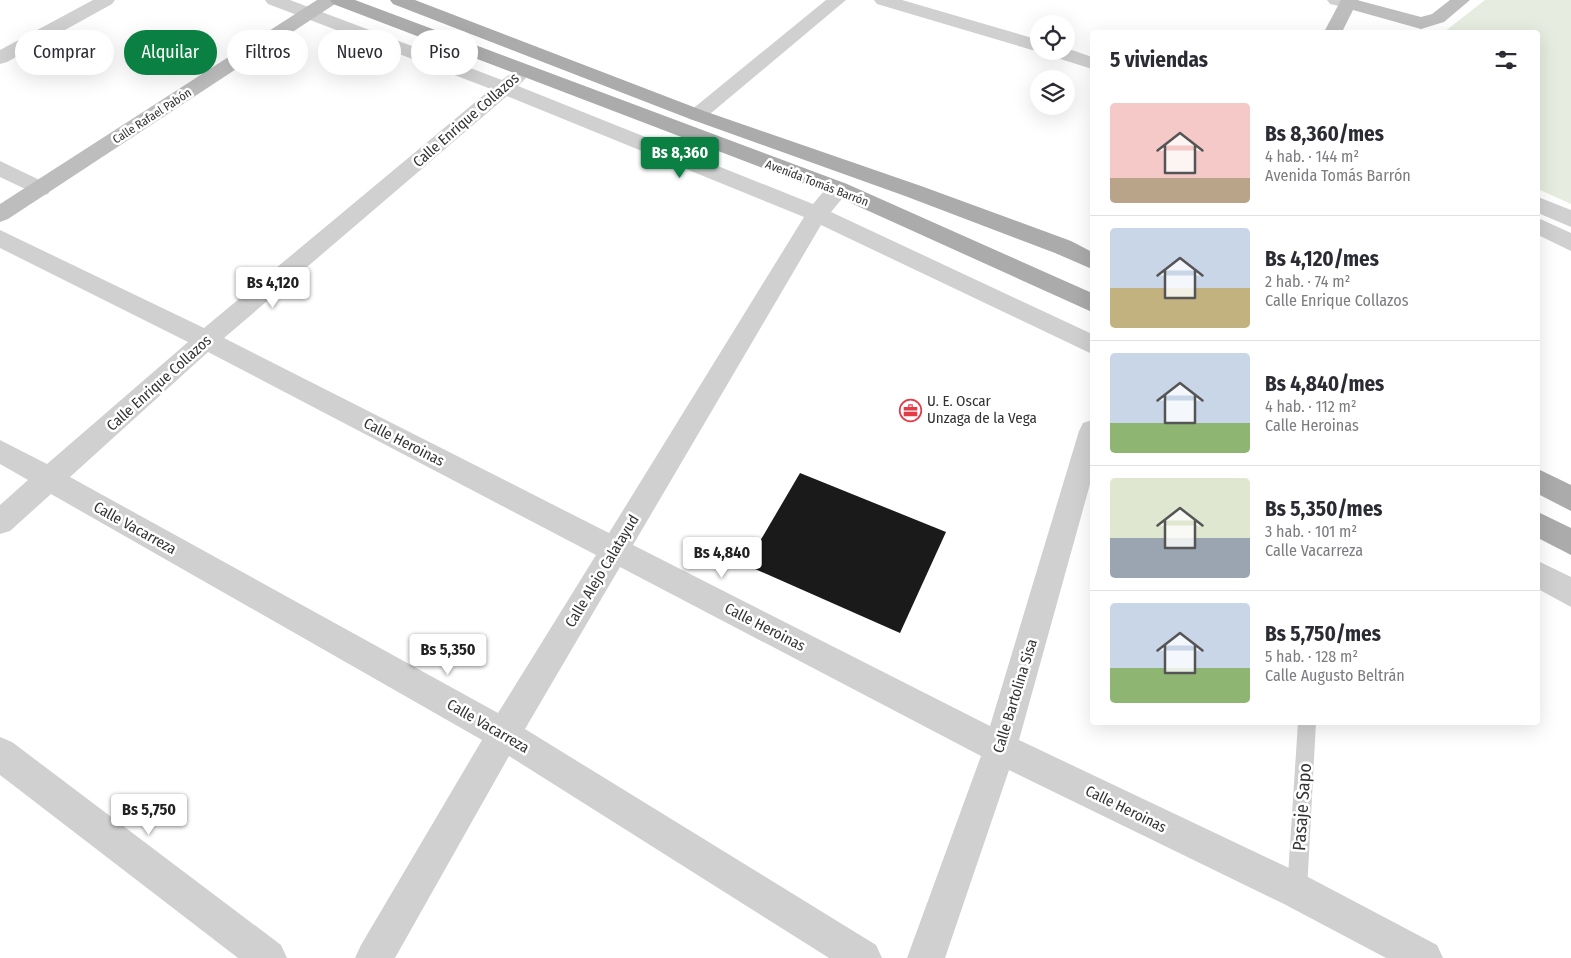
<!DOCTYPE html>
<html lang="es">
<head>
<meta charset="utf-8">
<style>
  :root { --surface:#fff; --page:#f7f7f7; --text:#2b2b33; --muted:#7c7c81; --line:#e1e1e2; --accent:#0b8043 }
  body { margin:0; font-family:"Fira Sans Condensed",sans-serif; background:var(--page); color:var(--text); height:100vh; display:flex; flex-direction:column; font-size:19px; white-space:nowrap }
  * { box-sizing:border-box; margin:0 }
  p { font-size:16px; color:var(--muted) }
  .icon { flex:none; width:28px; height:28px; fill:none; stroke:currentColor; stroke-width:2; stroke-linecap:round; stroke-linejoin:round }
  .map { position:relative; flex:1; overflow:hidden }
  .drawer { position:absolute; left:1090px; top:30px; width:450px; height:695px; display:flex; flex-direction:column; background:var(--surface); border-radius:5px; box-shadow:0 5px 20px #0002 }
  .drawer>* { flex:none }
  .guide { position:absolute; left:15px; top:30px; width:475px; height:45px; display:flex; gap:10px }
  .tools { position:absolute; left:1030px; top:15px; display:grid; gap:10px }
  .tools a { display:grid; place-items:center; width:45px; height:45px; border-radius:50%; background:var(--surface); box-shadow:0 5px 20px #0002; font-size:25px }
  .price { position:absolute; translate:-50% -42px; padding:0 11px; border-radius:5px; background:#fff; color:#222; font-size:16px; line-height:32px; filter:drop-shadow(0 1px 2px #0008) }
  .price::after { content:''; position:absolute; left:50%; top:30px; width:15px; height:11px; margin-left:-8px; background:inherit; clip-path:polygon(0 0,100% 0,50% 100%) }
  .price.current { background:var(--accent); color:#fff }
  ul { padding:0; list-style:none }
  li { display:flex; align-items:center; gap:15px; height:125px; padding:0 20px }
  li+li { border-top:1px solid var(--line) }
  li span { display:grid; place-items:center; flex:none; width:140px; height:100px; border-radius:5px; color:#555 }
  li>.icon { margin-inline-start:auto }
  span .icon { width:60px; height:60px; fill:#fffc; stroke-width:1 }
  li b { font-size:21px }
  h2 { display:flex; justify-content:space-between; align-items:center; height:60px; padding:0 20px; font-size:21px }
  .chip { padding:0 18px; border-radius:22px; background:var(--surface); box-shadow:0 5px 20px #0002; font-size:18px; line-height:45px }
  .chip.current { background:var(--accent); color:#fff }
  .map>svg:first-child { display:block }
</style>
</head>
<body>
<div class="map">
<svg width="1571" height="958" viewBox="0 0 1571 958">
  <rect width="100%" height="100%" fill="#fff"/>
  <polygon fill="#e6ecdf" points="1485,0 1571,0 1571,204 1538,189 1538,32 1444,32"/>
  <polygon fill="#1a1a1a" points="800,473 946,532 900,633 746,565"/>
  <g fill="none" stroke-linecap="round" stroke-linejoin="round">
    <polygon fill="#d0d0d0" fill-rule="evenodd" points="1298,722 1316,722 1307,891 1304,898 1297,901 1290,898 1287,891"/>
    <g fill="#d0d0d0" fill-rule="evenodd">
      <polygon points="93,0 115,0 112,4 7,62 0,64 0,50"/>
      <path d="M265 0H290L502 80C509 74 513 72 523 74L526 78 518 86 813 204C823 193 830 179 847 184L850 189 831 212 1092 334V354L821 225 633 545 990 726 1079 431 1083 423 1092 420V477L1019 740 1310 878 1437 945 1443 958H1386L1284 904 1009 770 945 958H907L981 756 620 567 525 729 876 945 882 958H829L509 756 395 958H355L361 945 482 740 51 494 10 531 0 534V505L28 480 0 464V440L47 464 188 342 0 248V230L204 328 491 89 268 4ZM507 96 804 217 609 533 224 338ZM208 352 596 555 498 713 70 477Z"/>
      <polygon points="826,0 846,0 704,119 697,121 690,119 687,115 690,111"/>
      <polygon points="874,0 902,0 1039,40 1039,51 1041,51 1032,50 877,4"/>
      <polygon points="1327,0 1359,0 1354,7 1348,8 1330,4"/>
      <polygon points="1066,48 1092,57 1092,69 1048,55 1046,51 1066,51"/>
      <polygon points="0,161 48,184 51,189 48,194 40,196 0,177"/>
      <polygon points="1538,197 1571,210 1571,227 1538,213"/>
      <polygon points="1538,218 1571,233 1571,251 1538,235"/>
      <polygon points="1538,561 1571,577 1571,607 1538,589"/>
      <polygon points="0,737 12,742 281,945 287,958 238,958 0,775"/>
    </g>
    <g fill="#bdbdbd" fill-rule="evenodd">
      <polygon points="317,0 338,0 335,4 8,219 0,222 0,204"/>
      <polygon points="1341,0 1357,0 1421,17 1432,14 1450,0 1470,0 1444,22 1421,29 1353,10 1342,32 1324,32"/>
    </g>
    <g fill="#ababab" fill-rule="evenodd">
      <polygon points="330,0 355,0 847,184 1092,293 1092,312 831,194 333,4"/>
      <polygon points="390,0 415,0 704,111 921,186 1071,241 1092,252 1092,269 1055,253 905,196 690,119 393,4"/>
      <polygon points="1538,469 1571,485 1571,511 1538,494"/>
      <polygon points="1538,512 1571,528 1571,555 1538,538"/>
    </g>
  </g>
  <defs>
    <symbol id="office-ring" viewBox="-11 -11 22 22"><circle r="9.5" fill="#fff" stroke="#e63946" stroke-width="1.5"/><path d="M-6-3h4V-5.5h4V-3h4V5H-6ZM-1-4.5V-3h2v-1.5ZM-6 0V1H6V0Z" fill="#e63946"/></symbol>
  </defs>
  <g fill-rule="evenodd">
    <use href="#office-ring" x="898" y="398" width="25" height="25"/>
  </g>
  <g text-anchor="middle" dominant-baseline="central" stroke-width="5" stroke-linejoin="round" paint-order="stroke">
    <g font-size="12" fill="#333" stroke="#fff">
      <text transform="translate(152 116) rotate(-33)">Calle Rafael Pabón</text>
      <text transform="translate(817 183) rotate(21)">Avenida Tomás Barrón</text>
    </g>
    <g font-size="15" fill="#333" stroke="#fff">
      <text transform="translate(466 120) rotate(-41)">Calle Enrique Collazos</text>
      <text transform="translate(159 383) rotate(-42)">Calle Enrique Collazos</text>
      <text transform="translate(404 442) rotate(27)">Calle Heroinas</text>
      <text transform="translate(135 528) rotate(29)">Calle Vacarreza</text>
      <text transform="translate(602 571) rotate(-59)">Calle Alejo Calatayud</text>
      <text transform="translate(765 627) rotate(27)">Calle Heroinas</text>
      <text transform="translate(1015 696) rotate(-73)">Calle Bartolina Sisa</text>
      <text transform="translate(488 726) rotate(30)">Calle Vacarreza</text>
      <text transform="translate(1126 809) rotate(26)">Calle Heroinas</text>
    </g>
    <g font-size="15" fill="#333" stroke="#fff" text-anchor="start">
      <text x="927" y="401">U. E. Oscar<tspan x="927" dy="17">Unzaga de la Vega</tspan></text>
    </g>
    <g font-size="18" fill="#333" stroke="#fff">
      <text transform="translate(1302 807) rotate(-86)">Pasaje Sapo</text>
    </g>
  </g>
</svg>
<div class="tools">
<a><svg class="icon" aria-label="locate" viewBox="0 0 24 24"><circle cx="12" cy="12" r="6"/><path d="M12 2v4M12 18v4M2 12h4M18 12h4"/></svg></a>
<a><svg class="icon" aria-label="layers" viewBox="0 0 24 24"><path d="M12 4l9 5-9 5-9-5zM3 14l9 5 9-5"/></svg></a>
</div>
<b class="price current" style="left:680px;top:179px">Bs 8,360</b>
<b class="price" style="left:273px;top:309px">Bs 4,120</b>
<b class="price" style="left:722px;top:579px">Bs 4,840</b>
<b class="price" style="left:448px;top:676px">Bs 5,350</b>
<b class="price" style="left:149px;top:836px">Bs 5,750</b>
<div class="guide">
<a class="chip">Comprar</a>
<a class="chip current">Alquilar</a>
<a class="chip">Filtros</a>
<a class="chip">Nuevo</a>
<a class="chip">Piso</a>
</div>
<section class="drawer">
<h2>5 viviendas<svg class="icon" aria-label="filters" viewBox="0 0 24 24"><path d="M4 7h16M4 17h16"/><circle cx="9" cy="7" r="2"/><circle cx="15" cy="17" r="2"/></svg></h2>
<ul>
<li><span style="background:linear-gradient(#f6c9c9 75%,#b9a48a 0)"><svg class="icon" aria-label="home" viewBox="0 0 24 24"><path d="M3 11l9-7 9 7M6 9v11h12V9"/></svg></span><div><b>Bs 8,360/mes</b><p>4 hab. · 144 m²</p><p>Avenida Tomás Barrón</p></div></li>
<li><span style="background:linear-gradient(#c9d6e8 60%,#c2b280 0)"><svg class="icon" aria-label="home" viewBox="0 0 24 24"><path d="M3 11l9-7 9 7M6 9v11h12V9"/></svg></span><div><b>Bs 4,120/mes</b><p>2 hab. · 74 m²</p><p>Calle Enrique Collazos</p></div></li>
<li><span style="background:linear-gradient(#c9d6e8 70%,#8fb573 0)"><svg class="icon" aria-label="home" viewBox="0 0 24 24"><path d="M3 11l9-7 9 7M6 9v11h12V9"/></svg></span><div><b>Bs 4,840/mes</b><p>4 hab. · 112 m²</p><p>Calle Heroinas</p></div></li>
<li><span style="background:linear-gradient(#dfe7d0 60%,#9aa5b1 0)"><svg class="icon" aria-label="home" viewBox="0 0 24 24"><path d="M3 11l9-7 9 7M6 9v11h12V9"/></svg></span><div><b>Bs 5,350/mes</b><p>3 hab. · 101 m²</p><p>Calle Vacarreza</p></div></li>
<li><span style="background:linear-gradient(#c9d6e8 65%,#8fb573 0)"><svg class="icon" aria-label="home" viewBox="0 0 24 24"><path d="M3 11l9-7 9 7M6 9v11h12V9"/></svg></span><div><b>Bs 5,750/mes</b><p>5 hab. · 128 m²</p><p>Calle Augusto Beltrán</p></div></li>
</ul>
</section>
</div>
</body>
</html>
